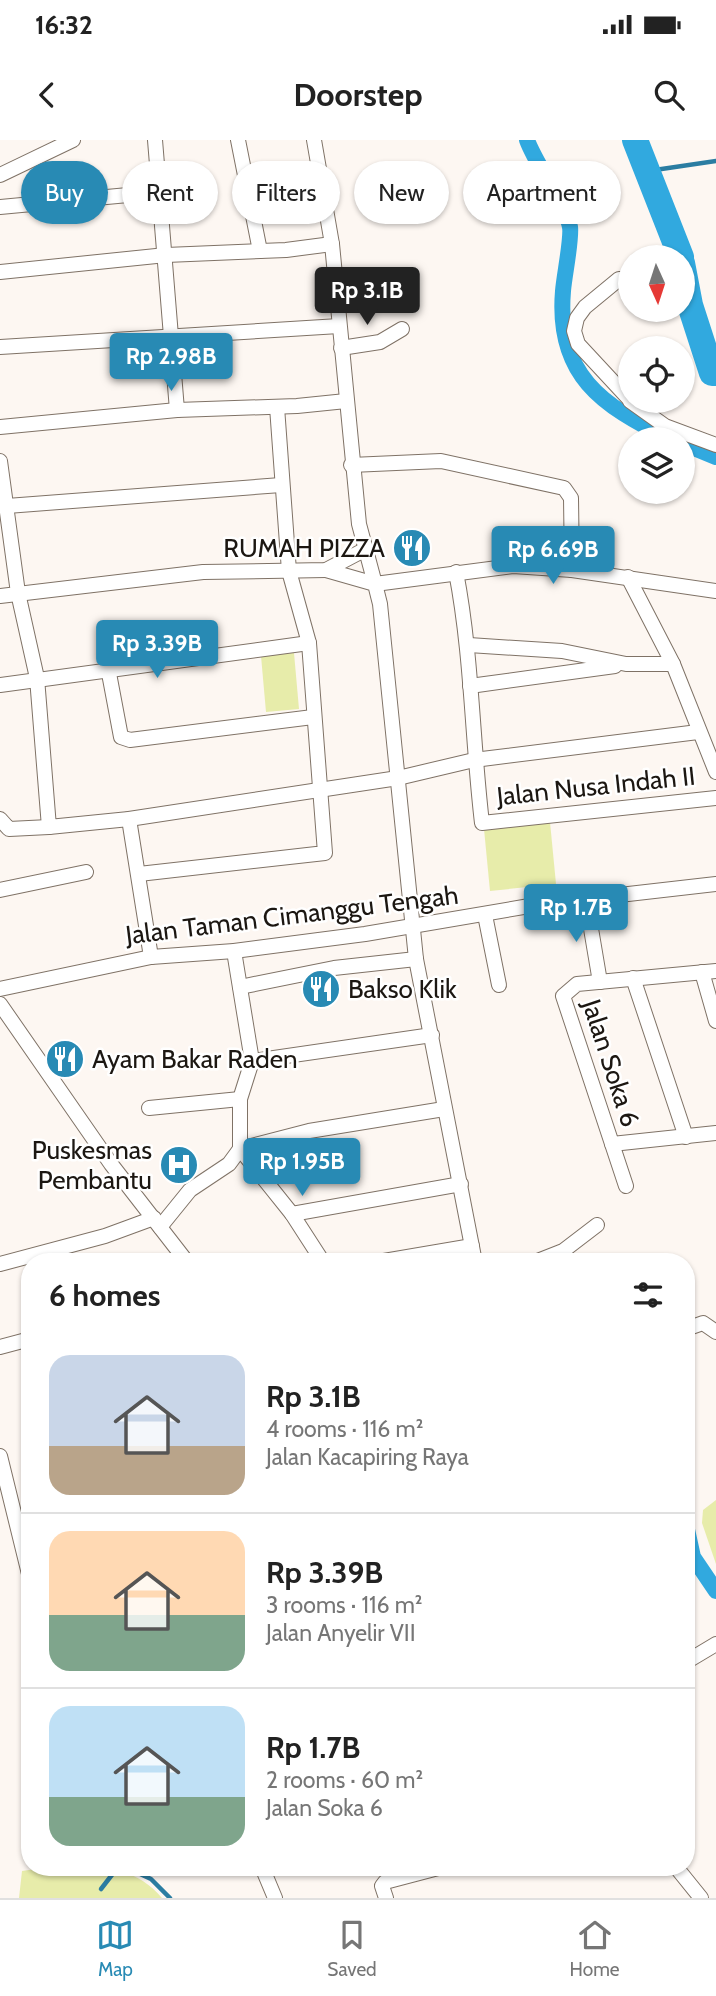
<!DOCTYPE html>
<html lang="en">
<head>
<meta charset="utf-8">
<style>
  :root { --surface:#fff; --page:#f6f6f6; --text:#222; --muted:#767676; --line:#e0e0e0; --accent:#288ab4 }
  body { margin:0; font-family:Cabin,sans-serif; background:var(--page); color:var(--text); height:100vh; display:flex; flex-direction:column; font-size:26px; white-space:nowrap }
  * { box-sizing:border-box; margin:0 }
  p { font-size:23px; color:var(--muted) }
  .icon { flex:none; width:38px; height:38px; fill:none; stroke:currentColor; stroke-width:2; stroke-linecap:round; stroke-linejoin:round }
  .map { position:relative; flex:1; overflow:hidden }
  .sheet { position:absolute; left:21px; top:1113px; width:674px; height:623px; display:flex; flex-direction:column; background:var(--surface); border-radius:28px; box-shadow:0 2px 5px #0004 }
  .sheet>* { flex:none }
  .top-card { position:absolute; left:21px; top:21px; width:676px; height:63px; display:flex; gap:14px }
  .needle { width:46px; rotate:177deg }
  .buttons { position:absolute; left:618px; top:105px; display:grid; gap:14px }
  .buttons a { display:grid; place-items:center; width:77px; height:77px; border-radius:50%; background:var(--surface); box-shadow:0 2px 5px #0004; font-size:35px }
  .price { position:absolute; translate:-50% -60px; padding:0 16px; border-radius:7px; background:var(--accent); color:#fff; font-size:23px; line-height:46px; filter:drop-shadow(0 2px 4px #0008) }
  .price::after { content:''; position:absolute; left:50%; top:42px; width:21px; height:16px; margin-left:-10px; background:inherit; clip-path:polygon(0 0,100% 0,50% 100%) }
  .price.on { background:#222; color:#fff }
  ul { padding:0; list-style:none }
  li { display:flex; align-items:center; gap:21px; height:175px; padding:0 28px }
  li+li { border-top:2px solid var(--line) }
  li span { display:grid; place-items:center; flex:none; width:196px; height:140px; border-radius:21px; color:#555 }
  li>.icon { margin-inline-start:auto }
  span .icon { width:84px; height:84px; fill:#fffc; stroke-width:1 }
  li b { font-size:30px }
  h2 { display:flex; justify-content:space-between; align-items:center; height:84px; padding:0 28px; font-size:30px }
  .tag { padding:0 24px; border-radius:32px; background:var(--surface); box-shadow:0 2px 5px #0004; font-size:24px; line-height:63px }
  .tag.on { background:var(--accent); color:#fff }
  .status { display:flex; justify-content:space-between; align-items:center; height:49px; padding:0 35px; background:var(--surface); direction:ltr }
  .status svg { height:19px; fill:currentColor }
  header { display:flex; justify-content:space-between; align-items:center; height:91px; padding:0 28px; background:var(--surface); font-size:32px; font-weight:700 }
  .tabs { display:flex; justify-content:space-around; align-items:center; height:98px; border-top:2px solid var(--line); background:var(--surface); font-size:19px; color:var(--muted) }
  .tabs a { display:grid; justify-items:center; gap:4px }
  .tabs .on { color:var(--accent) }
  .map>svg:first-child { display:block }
</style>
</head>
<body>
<div class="status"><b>16:32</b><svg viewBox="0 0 49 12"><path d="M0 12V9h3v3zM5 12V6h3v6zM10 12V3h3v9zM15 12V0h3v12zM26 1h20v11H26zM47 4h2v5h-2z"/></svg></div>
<header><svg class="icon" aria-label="back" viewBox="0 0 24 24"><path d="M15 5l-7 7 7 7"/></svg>Doorstep<svg class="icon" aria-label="search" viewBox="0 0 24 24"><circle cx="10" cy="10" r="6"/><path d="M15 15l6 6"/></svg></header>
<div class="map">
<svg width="716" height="1758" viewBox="0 0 716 1758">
  <rect width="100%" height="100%" fill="#fdf7f2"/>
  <polygon fill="#fcebdb" points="183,1009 195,1026 175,1041 163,1023"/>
  <g fill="#e7ecaa">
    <polygon points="294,513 299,569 266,572 261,516"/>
    <polygon points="550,682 556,744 490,751 484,689"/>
    <polygon points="716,1360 716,1424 702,1383 703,1370"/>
    <path d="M50 1727C92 1727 132 1722 162 1758H19L22 1731Z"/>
  </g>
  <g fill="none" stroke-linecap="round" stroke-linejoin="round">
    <g stroke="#2b7da2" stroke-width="4.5">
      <polyline points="648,31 716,21"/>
      <polyline points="125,1727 151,1739 170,1758"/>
      <polyline points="101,1749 118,1727"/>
    </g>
    <g stroke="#31a9df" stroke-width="16">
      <path d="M527 0C536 25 566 65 570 87 572 98 564 137 563 151 556 235 601 265 670 299"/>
      <polyline points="682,303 716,317"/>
      <polyline points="686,1385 693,1417 716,1451"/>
    </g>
    <g stroke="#31a9df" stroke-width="26">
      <polyline points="635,0 681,117"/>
      <polyline points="682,123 690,165 712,233 716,233"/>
    </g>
    <defs>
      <g id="minor">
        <polyline points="155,0 177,270"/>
        <polyline points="238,0 260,111"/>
        <polyline points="314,0 332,104 359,384 375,444 513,426 572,430 716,451"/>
        <polyline points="0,35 73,0"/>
        <polyline points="0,67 160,52"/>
        <polyline points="0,132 166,115 286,110 332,104"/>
        <polyline points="619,139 585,167 577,178 574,191 578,204 630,260"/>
        <polyline points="0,207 339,186"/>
        <polyline points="341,208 380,202 402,189"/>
        <polyline points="630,261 665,286 716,305"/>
        <polyline points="0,287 177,270 297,266 346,261"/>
        <polyline points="0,321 18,453 37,538 49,687 129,679 398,638 474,620 698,592"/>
        <polyline points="351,325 441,321 564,348 571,358 572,430"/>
        <polyline points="7,366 281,345"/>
        <polyline points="326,430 375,444 380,464 416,819 475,1122"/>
        <path d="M456 432C472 515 472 599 482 683L716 658"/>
        <polyline points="628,437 673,524 716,632"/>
        <polyline points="0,456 203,432 326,430 364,410"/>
        <polyline points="469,505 562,511 626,524 673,524"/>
        <polyline points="108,528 121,597 130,600 313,577"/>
        <polyline points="0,545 309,503"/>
        <polyline points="470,546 615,526"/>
        <polyline points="0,679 9,689 49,687"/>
        <polyline points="129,679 151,817"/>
        <polyline points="139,734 325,713 309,503 289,431 277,267"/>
        <polyline points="0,750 86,732"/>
        <polyline points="586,759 600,842"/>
        <polyline points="485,775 499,845"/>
        <polyline points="234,811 252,921 240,959 240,1009 292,1074 323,1122"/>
        <polyline points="702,832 716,881"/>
        <polyline points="633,838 686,997"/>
        <polyline points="240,847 334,828 416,819"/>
        <polyline points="0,849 151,817 234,811 365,794 541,764 716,744"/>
        <polyline points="0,864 111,1024 187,1122"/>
        <polyline points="252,921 432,895"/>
        <polyline points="149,968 240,959"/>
        <polyline points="612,1004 716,993"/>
        <polyline points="626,1046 563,856 577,844 716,831"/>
        <polyline points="292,1074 461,1044"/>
        <polyline points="160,1087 190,1050 229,1024 240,1009 309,991 444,969"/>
        <polyline points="378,1122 472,1106"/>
        <polyline points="535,1122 563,1111 597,1085"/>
        <polyline points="0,1124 105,1096 154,1078"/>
        <polyline points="686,1189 703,1183 716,1192"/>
        <polyline points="0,1207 30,1199"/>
        <polyline points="0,1316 30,1438"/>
        <polyline points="686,1522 716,1504"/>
        <polyline points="262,1727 275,1758"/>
        <polyline points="676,1727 701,1758"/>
        <polyline points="386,1758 382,1746 385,1742 442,1727"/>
      </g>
    </defs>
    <use href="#minor" stroke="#7f7266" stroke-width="16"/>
    <use href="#minor" stroke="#fff" stroke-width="14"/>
  </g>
  <defs>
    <symbol id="restaurant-disc" viewBox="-11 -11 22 22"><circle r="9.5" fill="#288ab4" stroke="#fff"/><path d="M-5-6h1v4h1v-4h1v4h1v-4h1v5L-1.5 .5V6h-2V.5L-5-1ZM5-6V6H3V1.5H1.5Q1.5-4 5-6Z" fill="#fff"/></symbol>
    <symbol id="hospital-disc" viewBox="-11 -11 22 22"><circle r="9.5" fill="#288ab4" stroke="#fff"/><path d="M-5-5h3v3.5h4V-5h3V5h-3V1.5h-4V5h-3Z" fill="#fff"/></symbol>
  </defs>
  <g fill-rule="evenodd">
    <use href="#restaurant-disc" x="390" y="386" width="44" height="44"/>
    <use href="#restaurant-disc" x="299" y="827" width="44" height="44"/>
    <use href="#restaurant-disc" x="43" y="897" width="44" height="44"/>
    <use href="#hospital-disc" x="157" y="1003" width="44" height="44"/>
  </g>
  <g text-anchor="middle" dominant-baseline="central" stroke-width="5" stroke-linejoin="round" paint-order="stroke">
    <g font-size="26" fill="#1c1712" stroke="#fff" text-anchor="end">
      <text x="385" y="408">RUMAH PIZZA</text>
      <text x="348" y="849" text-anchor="start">Bakso Klik</text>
      <text x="92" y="919" text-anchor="start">Ayam Bakar Raden</text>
      <text x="152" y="1010">Puskesmas<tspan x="152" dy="30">Pembantu</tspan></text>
    </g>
    <g font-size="26" fill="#1c1712" stroke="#fff">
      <text transform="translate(596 646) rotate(-6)">Jalan Nusa Indah II</text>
      <text transform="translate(292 775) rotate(-7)">Jalan Taman Cimanggu Tengah</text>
      <text transform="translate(611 923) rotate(72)">Jalan Soka 6</text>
    </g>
  </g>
</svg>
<div class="buttons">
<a><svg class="needle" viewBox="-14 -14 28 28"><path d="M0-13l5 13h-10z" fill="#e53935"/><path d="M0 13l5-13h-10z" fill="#767676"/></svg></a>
<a><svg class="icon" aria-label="locate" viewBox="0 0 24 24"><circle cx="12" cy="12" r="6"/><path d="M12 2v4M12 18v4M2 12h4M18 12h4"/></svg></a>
<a><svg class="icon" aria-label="layers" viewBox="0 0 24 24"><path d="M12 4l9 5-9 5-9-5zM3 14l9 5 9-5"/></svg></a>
</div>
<b class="price on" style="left:367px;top:187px">Rp 3.1B</b>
<b class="price" style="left:171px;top:253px">Rp 2.98B</b>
<b class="price" style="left:553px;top:446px">Rp 6.69B</b>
<b class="price" style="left:157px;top:540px">Rp 3.39B</b>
<b class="price" style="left:576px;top:804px">Rp 1.7B</b>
<b class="price" style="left:302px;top:1058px">Rp 1.95B</b>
<div class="top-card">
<a class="tag on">Buy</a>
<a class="tag">Rent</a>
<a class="tag">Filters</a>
<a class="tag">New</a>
<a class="tag">Apartment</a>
</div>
<section class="sheet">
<h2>6 homes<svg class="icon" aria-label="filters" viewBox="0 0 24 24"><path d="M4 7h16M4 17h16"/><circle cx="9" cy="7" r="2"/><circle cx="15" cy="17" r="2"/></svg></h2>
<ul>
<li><span style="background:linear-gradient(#c9d6e8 65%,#b9a48a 0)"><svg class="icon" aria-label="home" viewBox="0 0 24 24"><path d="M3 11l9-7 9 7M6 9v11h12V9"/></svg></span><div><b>Rp 3.1B</b><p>4 rooms · 116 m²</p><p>Jalan Kacapiring Raya</p></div></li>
<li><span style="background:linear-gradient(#ffd9b3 60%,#7fa58c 0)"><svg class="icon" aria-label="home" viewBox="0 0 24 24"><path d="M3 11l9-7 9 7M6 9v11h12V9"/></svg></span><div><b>Rp 3.39B</b><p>3 rooms · 116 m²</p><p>Jalan Anyelir VII</p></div></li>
<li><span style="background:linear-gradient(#bfe0f5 65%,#7fa58c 0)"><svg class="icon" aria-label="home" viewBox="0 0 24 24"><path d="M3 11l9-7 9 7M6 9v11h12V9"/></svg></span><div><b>Rp 1.7B</b><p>2 rooms · 60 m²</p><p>Jalan Soka 6</p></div></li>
</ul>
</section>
</div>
<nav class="tabs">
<a class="on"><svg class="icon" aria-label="map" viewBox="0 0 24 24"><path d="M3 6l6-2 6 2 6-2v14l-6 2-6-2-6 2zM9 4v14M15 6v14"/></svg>Map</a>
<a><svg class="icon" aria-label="saved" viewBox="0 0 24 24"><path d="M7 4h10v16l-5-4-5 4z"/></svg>Saved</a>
<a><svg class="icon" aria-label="home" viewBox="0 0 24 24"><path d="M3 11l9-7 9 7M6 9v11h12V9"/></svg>Home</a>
</nav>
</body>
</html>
